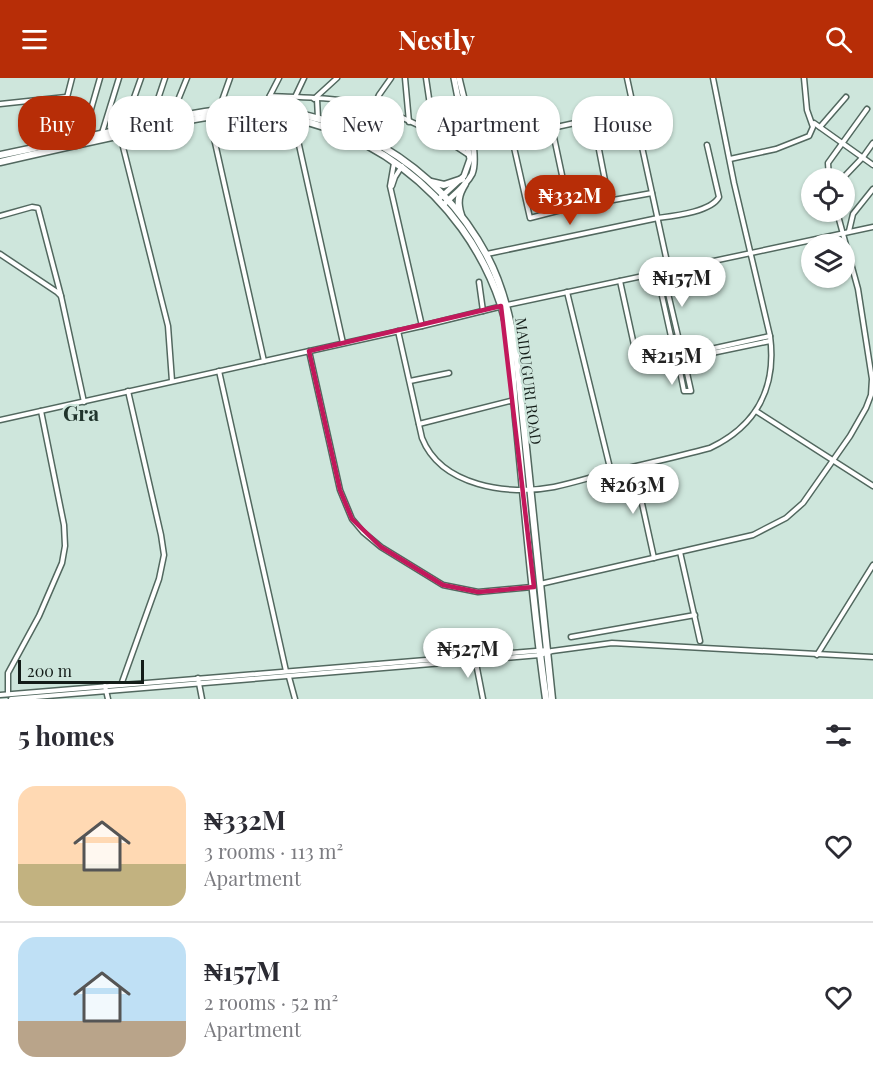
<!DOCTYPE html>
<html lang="en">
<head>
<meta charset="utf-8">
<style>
  :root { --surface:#fff; --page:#f7f7f7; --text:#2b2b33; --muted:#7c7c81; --line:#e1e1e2; --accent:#b72d07 }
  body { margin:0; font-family:"Playfair Display",serif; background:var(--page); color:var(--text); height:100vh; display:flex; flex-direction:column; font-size:22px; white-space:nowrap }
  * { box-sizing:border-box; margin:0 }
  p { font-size:20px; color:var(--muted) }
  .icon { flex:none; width:33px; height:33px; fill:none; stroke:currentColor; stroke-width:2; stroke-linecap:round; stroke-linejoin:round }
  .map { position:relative; height:621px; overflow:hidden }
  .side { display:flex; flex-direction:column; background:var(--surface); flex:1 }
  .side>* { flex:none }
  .top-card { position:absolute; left:18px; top:18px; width:837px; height:54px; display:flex; gap:12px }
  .controls { position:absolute; left:801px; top:90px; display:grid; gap:12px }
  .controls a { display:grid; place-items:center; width:54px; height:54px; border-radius:50%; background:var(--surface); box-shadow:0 2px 4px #0004; font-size:30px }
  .scale { position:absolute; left:18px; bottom:15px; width:126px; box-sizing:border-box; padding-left:6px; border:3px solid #131c18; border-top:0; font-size:16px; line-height:21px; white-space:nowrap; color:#131c18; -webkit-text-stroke:4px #cee6dc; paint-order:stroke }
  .price { position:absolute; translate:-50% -51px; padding:0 14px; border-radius:21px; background:#fff; color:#222; font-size:20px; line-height:39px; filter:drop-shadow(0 2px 3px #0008) }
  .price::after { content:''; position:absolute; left:50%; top:36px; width:18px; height:14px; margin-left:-9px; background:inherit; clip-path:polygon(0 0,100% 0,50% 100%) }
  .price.selected { background:var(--accent); color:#fff }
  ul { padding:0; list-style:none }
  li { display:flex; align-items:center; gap:18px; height:150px; padding:0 18px }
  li+li { border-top:2px solid var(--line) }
  li span { display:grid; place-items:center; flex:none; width:168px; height:120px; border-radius:18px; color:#555 }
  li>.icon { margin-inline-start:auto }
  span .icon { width:72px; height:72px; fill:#fffc; stroke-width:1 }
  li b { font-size:26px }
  h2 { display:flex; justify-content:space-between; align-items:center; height:72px; padding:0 18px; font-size:26px }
  .tag { padding:0 21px; border-radius:24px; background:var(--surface); box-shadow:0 2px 4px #0004; font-size:21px; line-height:54px }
  .tag.selected { background:var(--accent); color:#fff }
  header { display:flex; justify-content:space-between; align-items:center; height:78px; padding:0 18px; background:var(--accent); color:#fff; font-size:27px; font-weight:700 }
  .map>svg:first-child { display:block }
</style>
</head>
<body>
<header><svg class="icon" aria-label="menu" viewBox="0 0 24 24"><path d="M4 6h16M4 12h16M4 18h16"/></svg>Nestly<svg class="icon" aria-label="search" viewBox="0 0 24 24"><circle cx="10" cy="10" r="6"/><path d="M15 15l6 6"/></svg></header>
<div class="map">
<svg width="873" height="621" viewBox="0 0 873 621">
  <rect width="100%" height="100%" fill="#cee6dc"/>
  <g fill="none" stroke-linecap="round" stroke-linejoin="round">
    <defs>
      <g id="minor">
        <polyline points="405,0 409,44"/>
        <polyline points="426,0 434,54"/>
        <polyline points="627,0 669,193"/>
        <path d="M270 18C293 19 316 19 339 22 386 28 431 51 469 77"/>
        <polyline points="295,19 304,0"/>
        <polyline points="314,21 337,0"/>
        <polyline points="317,21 318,40"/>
        <polyline points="0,26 66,19"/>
        <polyline points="373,30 379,17 391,0"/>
        <polyline points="219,31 230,0"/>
        <polyline points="263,31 279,0"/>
        <polyline points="634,32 552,50 569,130 652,115"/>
        <polyline points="209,38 264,283"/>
        <polyline points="176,39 176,27 187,0"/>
        <polyline points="293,40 343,265"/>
        <polyline points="593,41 609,123"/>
        <polyline points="508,43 530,140 569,130"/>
        <polyline points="150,45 165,0"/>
        <polyline points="814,45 873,87"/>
        <polyline points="820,49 846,19"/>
        <polyline points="125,50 130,31 141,0"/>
        <polyline points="102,55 119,0"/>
        <polyline points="120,57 168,248 172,303"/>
        <polyline points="512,57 552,50"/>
        <polyline points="83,59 100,0"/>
        <polyline points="61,64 63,35 72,0"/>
        <polyline points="730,81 776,71 809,58 813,49 807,32 804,0"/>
        <polyline points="394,85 390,108 422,248"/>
        <polyline points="829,100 828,85 867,31"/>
        <polyline points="843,100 863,79 873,65"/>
        <polyline points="392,108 395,99 402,88"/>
        <polyline points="0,138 32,129 38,130 61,218"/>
        <polyline points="849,153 853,136 873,111"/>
        <polyline points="0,176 57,214 61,218 84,324"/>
        <path d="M487 176 658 140C673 138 711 134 719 119L707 67"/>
        <polyline points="663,194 681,271"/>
        <polyline points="657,195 674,272"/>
        <polyline points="620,203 639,290"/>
        <polyline points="479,204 483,233"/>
        <polyline points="567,214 611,394"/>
        <path d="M398 253 422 360C441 408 508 418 554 409 573 405 592 399 611 394 644 386 677 379 710 370 756 348 777 310 770 258L734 105 713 0"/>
        <circle cx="680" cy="279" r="9"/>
        <polyline points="309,273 340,412 352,441 363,454 381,469 443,507 478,514 532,509"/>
        <polyline points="688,276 770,258"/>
        <polyline points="688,280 770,263"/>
        <polyline points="679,288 684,313 691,313 685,286"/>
        <polyline points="219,293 286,593"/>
        <polyline points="410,303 449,295"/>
        <polyline points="756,333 873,408"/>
        <polyline points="0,342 422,248 507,227 873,149"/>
        <polyline points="419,346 514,322"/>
        <polyline points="634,389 654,480"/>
        <polyline points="680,474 700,563"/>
        <polyline points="540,506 753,457 786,440 803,425 850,358 866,330 871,317 872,301 858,211 837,134"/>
        <polyline points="571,559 695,537"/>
        <polyline points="817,577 873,487"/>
        <polyline points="475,580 483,621"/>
        <polyline points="289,599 295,621"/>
        <polyline points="198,600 202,621"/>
        <polyline points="121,607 159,501 164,477 161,457 128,313"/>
        <polyline points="105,608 108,621"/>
        <polyline points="8,616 8,595 39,538 62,485 65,468 64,447 41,333"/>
        <polyline points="0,617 548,572"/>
        <polyline points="11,621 540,577 552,573 612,565 873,579"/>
      </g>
      <g id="major">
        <polyline points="440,120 464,98 470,81 454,0"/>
        <path d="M443 127C452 118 466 108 472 96 480 77 464 22 459 0"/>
      </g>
      <g id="highway">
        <path d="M0 77C42 68 83 60 125 51 162 43 198 32 237 31 340 27 438 86 487 178 504 210 512 246 517 282L552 621"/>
        <path d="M0 84C48 73 97 62 145 52 178 45 210 36 243 36 361 36 464 116 501 227 514 266 512 309 517 350 526 440 533 531 546 621"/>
        <polyline points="431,104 444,107 462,101"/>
        <path d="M461 137C457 125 458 117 465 106"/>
      </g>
    </defs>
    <use href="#minor" stroke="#52685f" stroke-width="7"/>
    <use href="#major" stroke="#52685f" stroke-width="8"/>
    <use href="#highway" stroke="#52685f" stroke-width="9"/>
    <use href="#minor" stroke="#fff" stroke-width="4"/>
    <use href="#major" stroke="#fff" stroke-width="5"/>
    <use href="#highway" stroke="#fff" stroke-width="6"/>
  </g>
  <path fill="none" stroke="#c2185b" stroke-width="4.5" stroke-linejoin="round" d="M501 228 534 509 478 514 443 507 381 469 352 441 340 412 309 273Z"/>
  <g text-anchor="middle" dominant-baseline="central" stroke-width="4.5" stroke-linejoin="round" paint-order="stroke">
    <g font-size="15" fill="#131c18" stroke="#cee6dc">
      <text transform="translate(529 303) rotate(83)">MAIDUGURI ROAD</text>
    </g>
    <g font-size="21" font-weight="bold" fill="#21352d" stroke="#cee6dc">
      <text x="81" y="334">Gra</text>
    </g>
  </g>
</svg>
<div class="controls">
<a><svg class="icon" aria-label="locate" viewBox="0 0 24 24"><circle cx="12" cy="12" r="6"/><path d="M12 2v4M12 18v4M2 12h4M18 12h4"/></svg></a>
<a><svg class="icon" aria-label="layers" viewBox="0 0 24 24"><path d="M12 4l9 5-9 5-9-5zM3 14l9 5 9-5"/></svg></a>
</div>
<div class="scale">200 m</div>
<b class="price selected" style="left:570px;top:148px">₦332M</b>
<b class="price" style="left:682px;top:230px">₦157M</b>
<b class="price" style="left:672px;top:308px">₦215M</b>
<b class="price" style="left:633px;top:437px">₦263M</b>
<b class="price" style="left:468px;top:601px">₦527M</b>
<div class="top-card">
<a class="tag selected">Buy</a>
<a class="tag">Rent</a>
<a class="tag">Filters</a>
<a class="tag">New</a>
<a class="tag">Apartment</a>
<a class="tag">House</a>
</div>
</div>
<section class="side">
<h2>5 homes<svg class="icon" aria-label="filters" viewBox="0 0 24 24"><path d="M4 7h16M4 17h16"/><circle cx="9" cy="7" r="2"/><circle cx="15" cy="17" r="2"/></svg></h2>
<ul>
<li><span style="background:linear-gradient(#ffd9b3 65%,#c2b280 0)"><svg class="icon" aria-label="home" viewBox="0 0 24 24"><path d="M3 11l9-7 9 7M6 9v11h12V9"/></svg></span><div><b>₦332M</b><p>3 rooms · 113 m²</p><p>Apartment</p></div><svg class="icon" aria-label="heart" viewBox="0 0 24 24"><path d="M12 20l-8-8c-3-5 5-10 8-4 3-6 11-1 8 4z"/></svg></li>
<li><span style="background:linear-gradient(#bfe0f5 70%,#b9a48a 0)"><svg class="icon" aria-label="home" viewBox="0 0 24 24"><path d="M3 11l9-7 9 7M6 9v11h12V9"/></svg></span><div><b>₦157M</b><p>2 rooms · 52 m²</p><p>Apartment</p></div><svg class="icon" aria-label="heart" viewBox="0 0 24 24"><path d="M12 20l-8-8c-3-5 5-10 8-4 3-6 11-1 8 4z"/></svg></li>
</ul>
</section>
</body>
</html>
